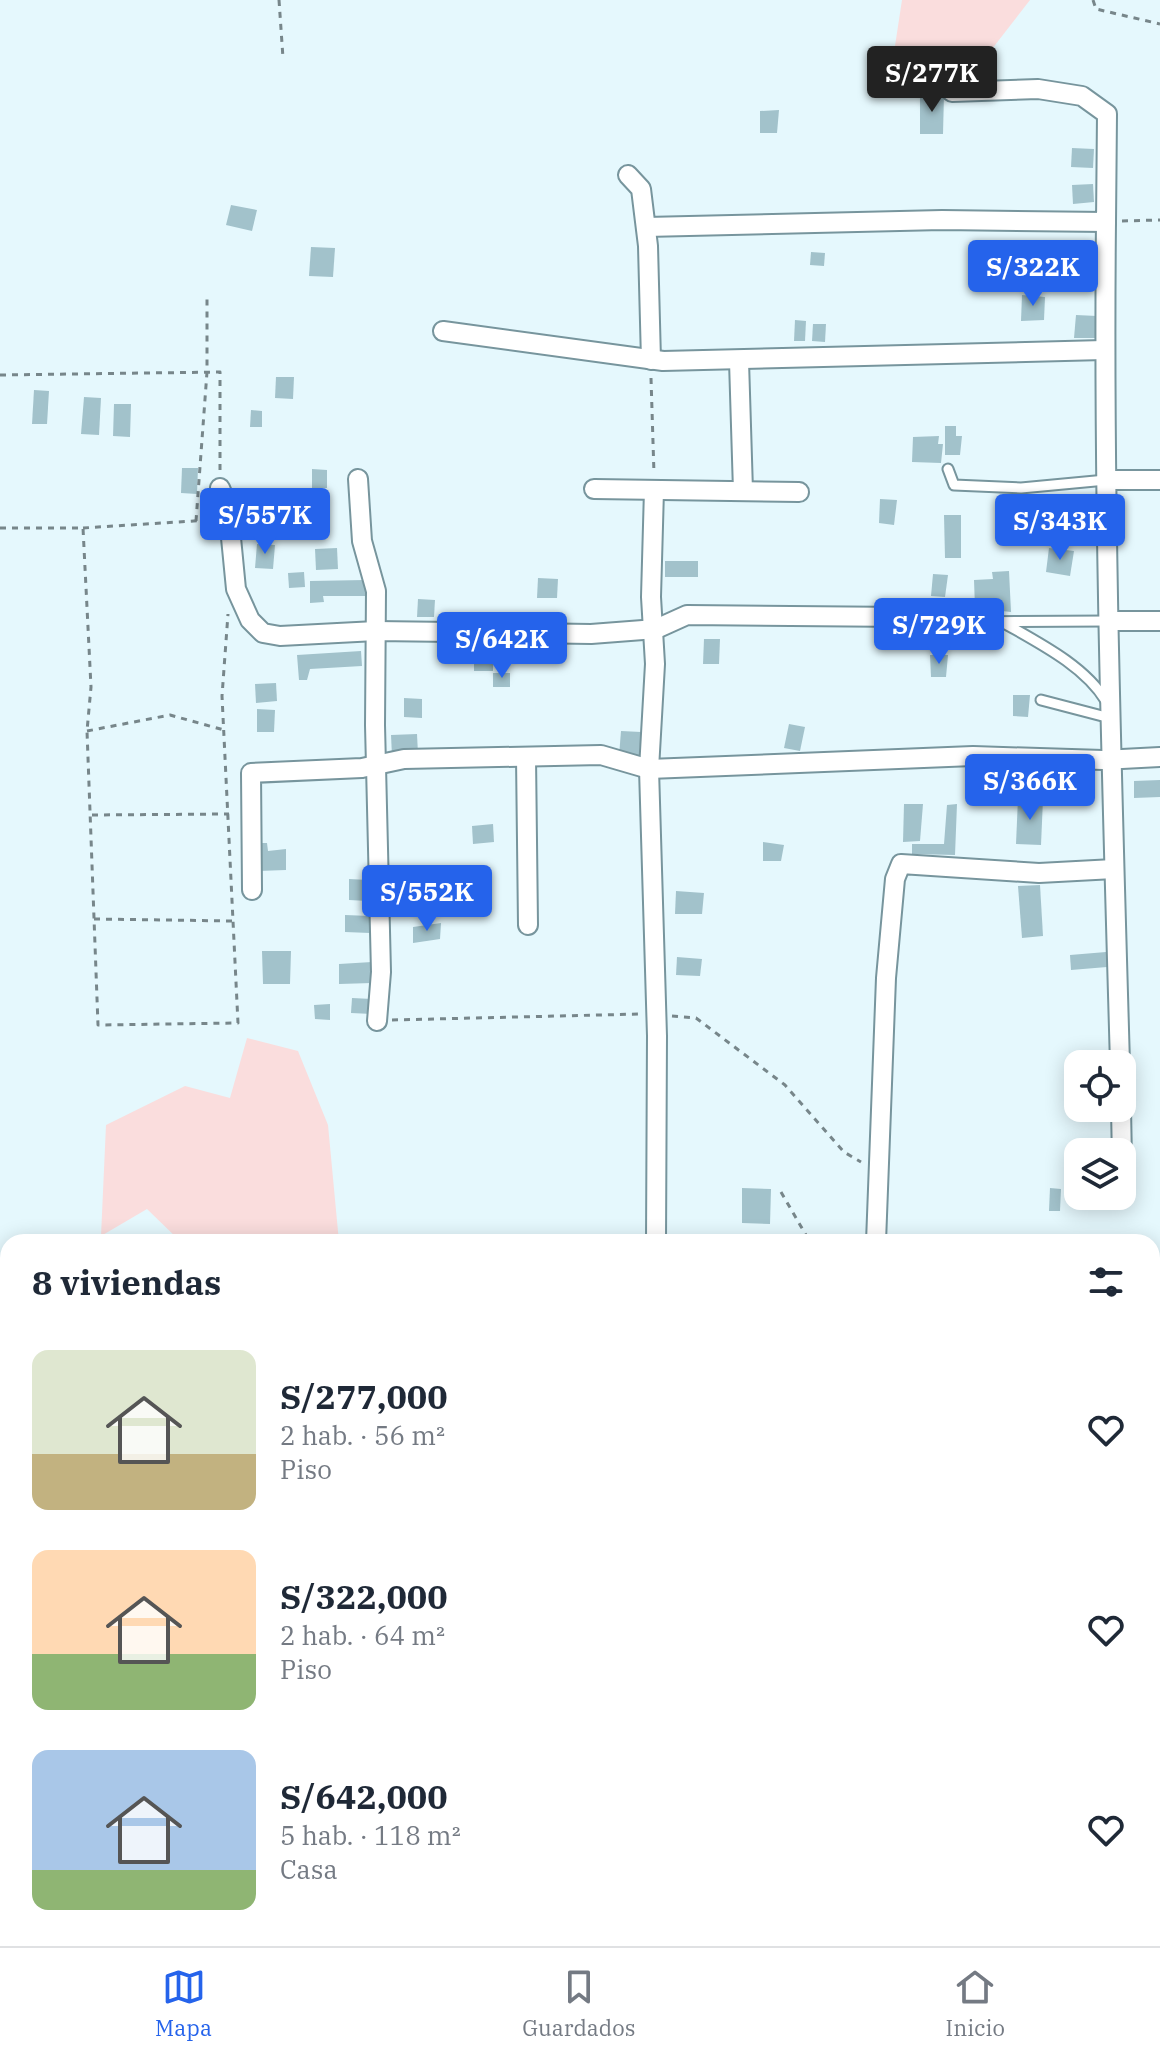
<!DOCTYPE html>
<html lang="es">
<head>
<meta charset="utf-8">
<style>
  :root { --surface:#fff; --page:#f2f2f3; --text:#1f2937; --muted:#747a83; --line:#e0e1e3; --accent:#2563eb }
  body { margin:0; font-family:"IBM Plex Serif",serif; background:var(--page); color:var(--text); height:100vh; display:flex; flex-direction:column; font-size:30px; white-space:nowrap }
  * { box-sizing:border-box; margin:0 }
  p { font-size:26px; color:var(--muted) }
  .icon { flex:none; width:44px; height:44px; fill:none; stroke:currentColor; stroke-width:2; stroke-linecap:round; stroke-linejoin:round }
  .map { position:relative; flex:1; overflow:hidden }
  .details { position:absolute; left:0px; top:1234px; width:1160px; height:712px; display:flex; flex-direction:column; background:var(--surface); border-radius:24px 24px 0 0; box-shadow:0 4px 20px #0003 }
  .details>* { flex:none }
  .fabs { position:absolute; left:1064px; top:1050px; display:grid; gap:16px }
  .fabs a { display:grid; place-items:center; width:72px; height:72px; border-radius:16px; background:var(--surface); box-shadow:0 4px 20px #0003; font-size:40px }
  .price { position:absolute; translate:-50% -68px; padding:0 18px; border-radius:8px; background:var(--accent); color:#fff; font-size:26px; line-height:52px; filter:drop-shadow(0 2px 4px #0008) }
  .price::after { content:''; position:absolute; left:50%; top:48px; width:24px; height:18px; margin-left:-12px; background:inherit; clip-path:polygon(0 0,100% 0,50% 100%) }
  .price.selected { background:#222; color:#fff }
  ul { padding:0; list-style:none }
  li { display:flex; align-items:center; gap:24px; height:200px; padding:0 32px }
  li span { display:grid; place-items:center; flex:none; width:224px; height:160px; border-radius:16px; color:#555 }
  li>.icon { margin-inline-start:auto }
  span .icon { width:96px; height:96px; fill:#fffc; stroke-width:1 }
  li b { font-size:34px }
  h2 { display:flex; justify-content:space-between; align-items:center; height:96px; padding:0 32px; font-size:34px }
  .tabs { display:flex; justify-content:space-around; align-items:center; height:112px; border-top:2px solid var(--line); background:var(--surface); font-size:22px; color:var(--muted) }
  .tabs a { display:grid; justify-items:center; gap:4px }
  .tabs .selected { color:var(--accent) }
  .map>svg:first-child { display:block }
</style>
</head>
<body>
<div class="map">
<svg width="1160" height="1946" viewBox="0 0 1160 1946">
  <rect width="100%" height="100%" fill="#e5f8fd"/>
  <g fill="#fadddd">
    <polygon points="902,0 1030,0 985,58 891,72"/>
    <polygon points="247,1038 298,1051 328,1125 339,1242 181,1242 147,1209 101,1236 106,1125 185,1086 230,1098"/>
    <polygon points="0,1349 8,1351 8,1528 0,1502"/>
  </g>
  <g fill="#a2c2cb">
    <polygon points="920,94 944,94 943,134 920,134"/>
    <polygon points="779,110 777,133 760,133 760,111"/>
    <polygon points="1072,148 1094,149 1093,168 1071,167"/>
    <polygon points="1093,184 1094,202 1073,204 1072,185"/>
    <polygon points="231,205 257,210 252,231 226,225"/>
    <polygon points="311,247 335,248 333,277 309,276"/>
    <polygon points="811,252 825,253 824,266 810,265"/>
    <polygon points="1022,295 1045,297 1044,320 1021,321"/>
    <polygon points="1076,315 1097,316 1095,338 1074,338"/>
    <polygon points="795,320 806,321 805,341 794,341"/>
    <polygon points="813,324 826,324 825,342 812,341"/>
    <polygon points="276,377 294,377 293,399 275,398"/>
    <polygon points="34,390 49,391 47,424 32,424"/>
    <polygon points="84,397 101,398 99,435 81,434"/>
    <polygon points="114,404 131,404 130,437 113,436"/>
    <polygon points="251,410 262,411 262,427 250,427"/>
    <polygon points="945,426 956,426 956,436 962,436 960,455 945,455"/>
    <polygon points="939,436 938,444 943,444 941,463 912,462 913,437"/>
    <polygon points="182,468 198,468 197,494 181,493"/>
    <polygon points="312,469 327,470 327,488 312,488"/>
    <polygon points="880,499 897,500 894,525 879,523"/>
    <polygon points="256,513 272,513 271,534 256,534"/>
    <polygon points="944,515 961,515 961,558 945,558"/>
    <polygon points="257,544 275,545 273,569 255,568"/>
    <polygon points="337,548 338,569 316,570 315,549"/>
    <polygon points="1049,548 1074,551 1070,576 1046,572"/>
    <rect x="665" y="561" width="33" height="16"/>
    <polygon points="1009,571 1011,612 975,608 974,580 993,579 992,572"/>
    <polygon points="304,572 305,587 289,588 288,573"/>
    <polygon points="933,574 948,575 945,597 931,596"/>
    <polygon points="538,578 558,579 557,598 537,598"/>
    <polygon points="365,580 365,596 323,596 324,602 310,603 310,581"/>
    <polygon points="418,599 435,600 434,617 417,617"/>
    <polygon points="704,639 720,639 719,664 703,664"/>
    <rect x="474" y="645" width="19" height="26"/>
    <polygon points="361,651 362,666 310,669 307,680 299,680 297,655"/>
    <polygon points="930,655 948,655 946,677 931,677"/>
    <rect x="493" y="673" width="17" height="14"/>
    <polygon points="276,683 277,701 256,703 255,684"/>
    <polygon points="1013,695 1030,695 1028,717 1013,716"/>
    <polygon points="404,698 422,699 422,718 404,717"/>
    <polygon points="257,709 275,710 274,732 257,732"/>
    <polygon points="789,724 805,727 800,751 784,748"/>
    <polygon points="621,731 641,732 639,757 619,756"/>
    <polygon points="417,734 418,754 392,756 391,735"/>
    <polygon points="1160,780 1160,797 1134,798 1134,781"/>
    <polygon points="1018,798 1043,799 1041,845 1016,844"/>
    <polygon points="904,804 923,804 920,841 903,842"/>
    <polygon points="957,804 955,855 912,854 912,844 944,844 947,805"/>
    <polygon points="493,824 494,842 473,844 472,826"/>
    <polygon points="763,842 784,845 781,861 763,861"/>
    <polygon points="258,843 267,843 268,851 286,849 286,870 258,871"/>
    <polygon points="349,879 368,880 368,901 349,900"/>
    <polygon points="1040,885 1043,936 1022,938 1018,886"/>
    <polygon points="676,891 704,893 702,914 675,914"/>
    <polygon points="345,915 370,916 370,933 345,932"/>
    <polygon points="441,923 440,939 413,943 413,927"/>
    <polygon points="262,951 291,951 290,984 263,984"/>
    <polygon points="1106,952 1107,967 1071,970 1070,955"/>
    <polygon points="677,957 702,959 700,976 676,975"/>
    <polygon points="372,962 372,983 339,984 339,964"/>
    <polygon points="352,998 372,999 372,1014 351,1013"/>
    <polygon points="330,1004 330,1020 315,1019 314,1005"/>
    <polygon points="742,1188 771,1189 770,1224 742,1223"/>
    <polygon points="1050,1188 1061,1189 1060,1211 1049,1211"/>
    <rect x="1152" y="1609" width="8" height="31"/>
  </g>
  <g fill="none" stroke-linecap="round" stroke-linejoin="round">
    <defs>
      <g id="service">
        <polyline points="948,469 954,485 1021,488 1106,480"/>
        <path d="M1004 623C1039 643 1085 666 1106 701"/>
        <polyline points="942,629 950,622 1108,621"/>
        <polyline points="1041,700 1110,718"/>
        <polyline points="1152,1824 1160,1824"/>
        <polyline points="878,1946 879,1938"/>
      </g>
      <g id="minor">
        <polyline points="628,175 641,189 648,246 651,360"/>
        <path d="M1106 222C1103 503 1112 783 1120 1064"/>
        <polyline points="646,227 942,220 1106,222 1107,114 1082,96 1038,89 952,92"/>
        <polyline points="443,331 663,361 1104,350"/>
        <polyline points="739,361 743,491"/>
        <polyline points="358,479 362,541 376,591 375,725 381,972 377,1021"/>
        <polyline points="1106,480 1160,480"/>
        <polyline points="220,488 228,507 236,589 250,620 263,633 280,636 376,631 591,634 656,629 687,615 907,617"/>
        <polyline points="594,489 799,492"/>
        <polyline points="654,490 651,597 655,664 649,769 657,1036 656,1242"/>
        <polyline points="1108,621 1160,621"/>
        <polyline points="526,757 528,925"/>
        <polyline points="252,890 251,773 362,768 404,759 601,755 649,769 973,756 1103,760 1160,757"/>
        <polyline points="1121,1108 1122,1161"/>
        <polyline points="876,1242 886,978 895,879 901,864 1039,873 1114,869"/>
        <polyline points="520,1938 520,1946"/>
        <polyline points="652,1946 652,1938"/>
      </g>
    </defs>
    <use href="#service" stroke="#77959d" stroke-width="13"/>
    <use href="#minor" stroke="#77959d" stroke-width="22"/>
    <g stroke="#77868a" stroke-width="3" stroke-dasharray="6 6" stroke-linecap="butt">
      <polyline points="279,0 283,58"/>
      <polyline points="1093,0 1096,9 1160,24"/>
      <polyline points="1122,221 1160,220"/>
      <polyline points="0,375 220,372 220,472"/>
      <polyline points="651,378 654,474"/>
      <polyline points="196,521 207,372 207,298"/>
      <polyline points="0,528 83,528 91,687 87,731 98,1025 238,1023 222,696 228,614"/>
      <polyline points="83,528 210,520"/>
      <polyline points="87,731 170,715 224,730"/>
      <polyline points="92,815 229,814"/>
      <polyline points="94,919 234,921"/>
      <polyline points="672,1016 696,1018 785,1085 844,1152 861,1162"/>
      <polyline points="392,1020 641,1014"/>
      <polyline points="781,1192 810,1242"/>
      <polyline points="342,1938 343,1946"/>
    </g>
    <use href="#service" stroke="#fff" stroke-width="9"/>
    <use href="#minor" stroke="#fff" stroke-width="18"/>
  </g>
</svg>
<div class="fabs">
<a><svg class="icon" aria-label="locate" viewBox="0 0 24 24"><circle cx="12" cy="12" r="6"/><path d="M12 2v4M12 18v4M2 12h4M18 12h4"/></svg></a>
<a><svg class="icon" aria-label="layers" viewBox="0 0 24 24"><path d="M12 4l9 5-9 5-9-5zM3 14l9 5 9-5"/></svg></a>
</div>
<b class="price selected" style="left:932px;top:114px">S/277K</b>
<b class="price" style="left:1033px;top:308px">S/322K</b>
<b class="price" style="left:265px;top:556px">S/557K</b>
<b class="price" style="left:1060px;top:562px">S/343K</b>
<b class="price" style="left:939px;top:666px">S/729K</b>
<b class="price" style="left:502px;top:680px">S/642K</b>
<b class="price" style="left:1030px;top:822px">S/366K</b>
<b class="price" style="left:427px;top:933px">S/552K</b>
<section class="details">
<h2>8 viviendas<svg class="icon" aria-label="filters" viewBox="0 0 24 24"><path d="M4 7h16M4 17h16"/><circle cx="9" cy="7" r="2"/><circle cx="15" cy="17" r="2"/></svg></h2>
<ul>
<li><span style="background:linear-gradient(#dfe7d0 65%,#c2b280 0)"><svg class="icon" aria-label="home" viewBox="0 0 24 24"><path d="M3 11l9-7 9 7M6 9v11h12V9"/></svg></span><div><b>S/277,000</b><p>2 hab. · 56 m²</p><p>Piso</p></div><svg class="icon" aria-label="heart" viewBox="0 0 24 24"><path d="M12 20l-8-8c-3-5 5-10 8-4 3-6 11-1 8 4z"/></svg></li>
<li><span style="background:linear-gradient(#ffd9b3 65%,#8fb573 0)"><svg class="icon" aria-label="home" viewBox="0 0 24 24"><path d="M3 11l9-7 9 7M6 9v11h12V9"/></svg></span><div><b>S/322,000</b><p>2 hab. · 64 m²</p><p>Piso</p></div><svg class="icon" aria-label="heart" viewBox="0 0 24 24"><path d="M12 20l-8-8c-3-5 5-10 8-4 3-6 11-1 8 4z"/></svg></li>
<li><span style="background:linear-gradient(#a9c7e8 75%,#8fb573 0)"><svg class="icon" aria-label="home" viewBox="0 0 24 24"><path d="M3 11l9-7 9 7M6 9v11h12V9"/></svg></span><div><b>S/642,000</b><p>5 hab. · 118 m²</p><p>Casa</p></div><svg class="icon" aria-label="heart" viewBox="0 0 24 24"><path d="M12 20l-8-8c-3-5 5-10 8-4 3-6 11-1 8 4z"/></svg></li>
</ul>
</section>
</div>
<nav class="tabs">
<a class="selected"><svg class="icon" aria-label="map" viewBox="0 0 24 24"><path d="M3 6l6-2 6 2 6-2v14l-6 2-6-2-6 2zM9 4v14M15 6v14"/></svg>Mapa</a>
<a><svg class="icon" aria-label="saved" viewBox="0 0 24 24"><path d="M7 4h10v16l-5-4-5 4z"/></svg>Guardados</a>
<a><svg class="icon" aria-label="home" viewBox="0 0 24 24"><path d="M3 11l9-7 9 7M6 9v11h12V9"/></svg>Inicio</a>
</nav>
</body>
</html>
